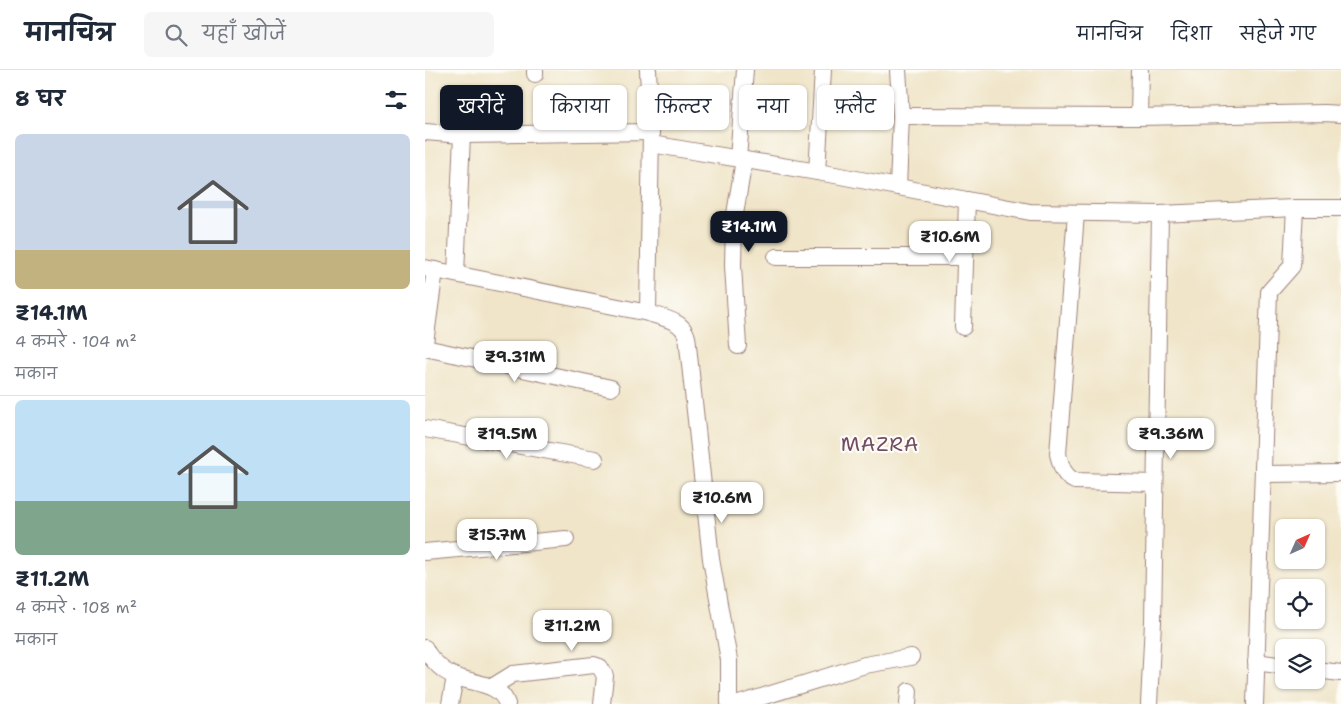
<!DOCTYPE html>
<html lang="hi">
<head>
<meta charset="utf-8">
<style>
  :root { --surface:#fff; --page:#f6f6f7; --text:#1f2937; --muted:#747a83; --line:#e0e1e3; --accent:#111827 }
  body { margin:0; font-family:"Shantell Sans","Playpen Sans Deva",sans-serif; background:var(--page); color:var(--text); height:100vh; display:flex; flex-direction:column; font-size:19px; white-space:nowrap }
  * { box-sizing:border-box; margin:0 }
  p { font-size:16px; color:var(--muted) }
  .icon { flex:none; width:28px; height:28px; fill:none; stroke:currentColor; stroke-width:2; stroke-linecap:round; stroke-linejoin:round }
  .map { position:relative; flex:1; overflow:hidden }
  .drawer { display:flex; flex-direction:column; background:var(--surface); width:425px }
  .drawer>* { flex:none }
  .guide { position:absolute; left:15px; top:15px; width:475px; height:45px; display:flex; gap:10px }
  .needle { width:32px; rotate:45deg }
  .tools { position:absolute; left:850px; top:449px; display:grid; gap:10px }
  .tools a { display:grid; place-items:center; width:50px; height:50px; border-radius:8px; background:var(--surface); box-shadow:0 1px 4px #0004; font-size:25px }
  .price { position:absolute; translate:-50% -42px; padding:0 11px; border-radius:10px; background:#fff; color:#222; font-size:16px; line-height:32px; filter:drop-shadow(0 1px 2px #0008) }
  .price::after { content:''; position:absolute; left:50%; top:30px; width:15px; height:11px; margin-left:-8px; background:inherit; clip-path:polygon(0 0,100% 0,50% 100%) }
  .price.current { background:var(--accent); color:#fff }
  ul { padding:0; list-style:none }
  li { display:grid; align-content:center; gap:10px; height:265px; padding:0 15px }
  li+li { border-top:1px solid var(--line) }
  li span { display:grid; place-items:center; height:155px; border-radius:8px; color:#555 }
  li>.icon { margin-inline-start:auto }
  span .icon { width:90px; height:90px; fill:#fffc; stroke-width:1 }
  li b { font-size:21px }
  h2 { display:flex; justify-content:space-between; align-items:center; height:60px; padding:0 15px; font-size:21px }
  .tag { padding:0 18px; border-radius:8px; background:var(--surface); box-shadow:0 1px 4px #0004; font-size:18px; line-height:45px }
  .tag.current { background:var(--accent); color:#fff }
  header { display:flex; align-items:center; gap:30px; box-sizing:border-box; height:70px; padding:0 25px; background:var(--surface); border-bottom:1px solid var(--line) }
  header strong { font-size:24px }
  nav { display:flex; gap:28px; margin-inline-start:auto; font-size:18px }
  .search { width:350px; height:45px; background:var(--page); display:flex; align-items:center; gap:12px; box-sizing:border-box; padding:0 18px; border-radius:8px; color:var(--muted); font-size:19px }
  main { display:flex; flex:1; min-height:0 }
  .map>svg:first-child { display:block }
</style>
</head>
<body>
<header>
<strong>मानचित्र</strong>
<div class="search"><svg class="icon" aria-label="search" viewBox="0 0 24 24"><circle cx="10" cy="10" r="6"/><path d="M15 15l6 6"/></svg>यहाँ खोजें</div>
<nav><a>मानचित्र</a><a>दिशा</a><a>सहेजे गए</a></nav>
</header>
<main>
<section class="drawer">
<h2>8 घर<svg class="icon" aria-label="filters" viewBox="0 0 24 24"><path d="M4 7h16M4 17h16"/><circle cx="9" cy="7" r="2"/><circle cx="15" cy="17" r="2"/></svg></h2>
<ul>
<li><span style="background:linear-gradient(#c9d6e8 75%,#c2b280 0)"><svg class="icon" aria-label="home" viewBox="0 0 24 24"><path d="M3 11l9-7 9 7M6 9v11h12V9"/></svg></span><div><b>₹14.1M</b><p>4 कमरे · 104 m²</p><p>मकान</p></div></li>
<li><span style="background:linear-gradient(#bfe0f5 65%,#7fa58c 0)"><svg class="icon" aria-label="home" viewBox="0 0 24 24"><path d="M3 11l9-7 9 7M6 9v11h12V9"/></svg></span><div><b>₹11.2M</b><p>4 कमरे · 108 m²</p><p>मकान</p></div></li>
</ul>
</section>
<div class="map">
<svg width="916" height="634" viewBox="0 0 916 634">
  <rect width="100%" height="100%" fill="#fdfcf7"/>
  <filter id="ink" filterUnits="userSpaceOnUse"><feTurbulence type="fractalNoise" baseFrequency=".02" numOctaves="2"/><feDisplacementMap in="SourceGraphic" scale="10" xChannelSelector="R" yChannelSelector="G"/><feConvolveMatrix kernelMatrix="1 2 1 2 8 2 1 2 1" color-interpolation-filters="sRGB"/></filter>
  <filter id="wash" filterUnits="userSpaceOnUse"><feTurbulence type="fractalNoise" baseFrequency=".0096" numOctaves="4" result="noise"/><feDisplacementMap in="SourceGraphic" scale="20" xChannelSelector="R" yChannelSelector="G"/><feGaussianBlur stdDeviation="1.12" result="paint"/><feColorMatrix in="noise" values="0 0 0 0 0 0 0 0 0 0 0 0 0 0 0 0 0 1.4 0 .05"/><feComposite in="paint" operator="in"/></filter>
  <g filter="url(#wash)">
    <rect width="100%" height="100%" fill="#f0e5c9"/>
  </g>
  <g filter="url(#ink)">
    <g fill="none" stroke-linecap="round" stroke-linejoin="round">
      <defs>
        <g id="minor">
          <polyline points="110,4 110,0"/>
          <polyline points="476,46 714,47 899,43 916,44"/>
          <polyline points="714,47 715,0"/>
          <polyline points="0,62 37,65 226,62"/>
          <polyline points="226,74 410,105 605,142 735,144 870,138 916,138"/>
          <polyline points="313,89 320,0"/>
          <polyline points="392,102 398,0"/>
          <polyline points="473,117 476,46 473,0"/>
          <path d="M651 143 633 384C636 395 638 406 650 411L730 413"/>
          <polyline points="351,187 540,187"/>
          <path d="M0 198 223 243C242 249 263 251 263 276L286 489 304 590V634"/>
          <polyline points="31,204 37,65"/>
          <polyline points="223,243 226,62 223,0"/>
          <polyline points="538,257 542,130"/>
          <polyline points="0,273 10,200"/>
          <polyline points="313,276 308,196 309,150 319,90"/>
          <polyline points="0,278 186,318"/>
          <polyline points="0,359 170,389"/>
          <polyline points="838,404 916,403"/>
          <polyline points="0,482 141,469"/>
          <path d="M0 578C2 584 5 587 9 591 15 598 23 604 32 607 50 614 75 613 82 634"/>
          <polyline points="831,592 859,596"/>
          <polyline points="891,600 916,603"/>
          <polyline points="67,617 88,604 169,595 175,597 180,606 177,634"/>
          <polyline points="25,634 30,607"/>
          <polyline points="314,634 440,595 486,587"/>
          <polyline points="483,634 484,621"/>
          <polyline points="724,634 728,552 735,144"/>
          <polyline points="830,634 844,222 867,196 870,138"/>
        </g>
      </defs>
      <use href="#minor" stroke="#9d827a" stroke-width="18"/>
      <use href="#minor" stroke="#fff" stroke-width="16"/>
    </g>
  </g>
  <g text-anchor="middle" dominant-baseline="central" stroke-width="4.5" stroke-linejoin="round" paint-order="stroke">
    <g font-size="20" letter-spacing="1" fill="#724c61" stroke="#fdfcf7">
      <text x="455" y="374">MAZRA</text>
    </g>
  </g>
</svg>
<div class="tools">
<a><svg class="needle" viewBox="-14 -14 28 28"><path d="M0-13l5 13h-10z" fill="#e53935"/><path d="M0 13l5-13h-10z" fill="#747a83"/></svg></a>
<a><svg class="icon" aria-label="locate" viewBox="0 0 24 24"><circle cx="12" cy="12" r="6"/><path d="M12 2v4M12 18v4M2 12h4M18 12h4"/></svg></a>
<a><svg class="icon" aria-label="layers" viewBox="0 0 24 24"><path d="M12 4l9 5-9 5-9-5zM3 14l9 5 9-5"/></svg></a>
</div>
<b class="price current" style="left:324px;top:183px">₹14.1M</b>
<b class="price" style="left:525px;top:193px">₹10.6M</b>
<b class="price" style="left:90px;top:313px">₹9.31M</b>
<b class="price" style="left:82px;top:390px">₹19.5M</b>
<b class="price" style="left:746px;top:390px">₹9.36M</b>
<b class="price" style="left:297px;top:454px">₹10.6M</b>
<b class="price" style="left:72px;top:491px">₹15.7M</b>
<b class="price" style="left:147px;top:582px">₹11.2M</b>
<div class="guide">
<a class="tag current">खरीदें</a>
<a class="tag">किराया</a>
<a class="tag">फ़िल्टर</a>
<a class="tag">नया</a>
<a class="tag">फ़्लैट</a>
</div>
</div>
</main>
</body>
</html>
